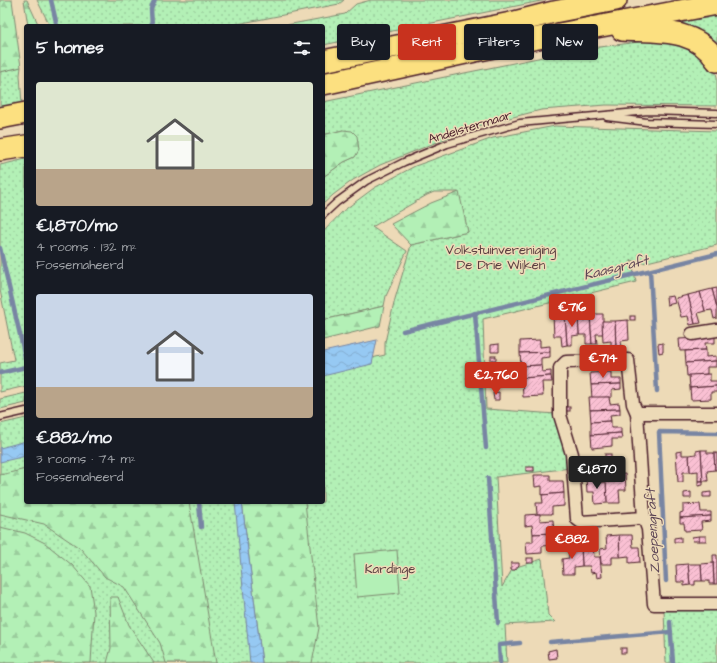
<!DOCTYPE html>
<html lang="en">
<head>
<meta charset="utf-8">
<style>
  :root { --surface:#171b24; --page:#242831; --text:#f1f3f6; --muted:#9ea1a6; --accent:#c8321e }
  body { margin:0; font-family:"Architects Daughter",sans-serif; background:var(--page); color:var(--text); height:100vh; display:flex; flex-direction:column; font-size:15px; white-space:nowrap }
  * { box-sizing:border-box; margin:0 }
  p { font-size:13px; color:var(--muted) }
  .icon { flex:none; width:22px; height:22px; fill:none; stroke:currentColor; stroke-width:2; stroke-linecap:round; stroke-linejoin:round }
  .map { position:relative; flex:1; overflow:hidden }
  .details { position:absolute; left:24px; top:24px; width:301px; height:480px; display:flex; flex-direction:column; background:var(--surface); border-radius:4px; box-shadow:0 1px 3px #0004 }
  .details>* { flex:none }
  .top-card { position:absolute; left:337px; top:24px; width:320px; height:36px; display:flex; gap:8px }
  .price { position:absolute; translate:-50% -34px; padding:0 9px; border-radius:4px; background:var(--accent); color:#fff; font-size:13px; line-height:26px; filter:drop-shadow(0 1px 2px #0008) }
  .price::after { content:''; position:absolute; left:50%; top:24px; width:12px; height:9px; margin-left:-6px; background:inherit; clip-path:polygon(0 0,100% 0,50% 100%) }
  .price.selected { background:#222; color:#fff }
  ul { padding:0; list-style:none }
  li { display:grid; align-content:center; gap:8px; height:212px; padding:0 12px }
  li span { display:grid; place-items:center; height:124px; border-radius:4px; color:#555 }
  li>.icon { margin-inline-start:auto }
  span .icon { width:72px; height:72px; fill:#fffc; stroke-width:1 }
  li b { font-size:17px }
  h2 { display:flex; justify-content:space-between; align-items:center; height:48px; padding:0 12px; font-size:17px }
  .chip { padding:0 14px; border-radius:4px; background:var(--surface); box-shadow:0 1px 3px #0004; font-size:14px; line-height:36px }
  .chip.selected { background:var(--accent); color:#fff }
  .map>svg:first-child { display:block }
</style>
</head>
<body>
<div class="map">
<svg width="717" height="663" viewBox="0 0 717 663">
  <defs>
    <pattern id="green-dots" width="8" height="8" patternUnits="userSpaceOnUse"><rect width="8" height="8" fill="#b3f0b6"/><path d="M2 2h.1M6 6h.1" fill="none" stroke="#9bcd9d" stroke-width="1.8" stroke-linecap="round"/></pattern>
    <pattern id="forest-firs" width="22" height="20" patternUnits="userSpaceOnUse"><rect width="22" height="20" fill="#b3f0b6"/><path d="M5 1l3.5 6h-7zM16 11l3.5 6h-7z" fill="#9bcd9d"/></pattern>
    <pattern id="water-waves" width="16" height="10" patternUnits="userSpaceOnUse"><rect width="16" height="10" fill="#96c9f3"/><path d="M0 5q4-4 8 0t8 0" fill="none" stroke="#83acd0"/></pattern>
    <pattern id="building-hatch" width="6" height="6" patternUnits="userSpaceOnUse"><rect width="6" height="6" fill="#fac0d3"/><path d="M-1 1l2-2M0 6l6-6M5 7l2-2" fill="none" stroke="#d8a5b5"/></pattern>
  </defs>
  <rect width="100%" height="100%" fill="#eddab7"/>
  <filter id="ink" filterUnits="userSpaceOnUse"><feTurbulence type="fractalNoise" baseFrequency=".025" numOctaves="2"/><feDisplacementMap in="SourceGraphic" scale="8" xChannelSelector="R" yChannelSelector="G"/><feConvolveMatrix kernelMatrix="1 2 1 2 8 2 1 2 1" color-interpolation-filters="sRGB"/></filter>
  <g filter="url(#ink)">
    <g fill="url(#green-dots)" stroke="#7e8870">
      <polygon points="37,0 344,0 339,4 227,26 50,26"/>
      <polygon points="371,0 546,0 323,45 323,26 281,26 345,14 356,4"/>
      <polygon points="717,15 717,50 666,24"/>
      <path d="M673 40C690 47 713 57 717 77 717 86 717 97 717 106L606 105 541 110 477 126 380 165 353 180 333 195 323 204V177L344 162 355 157 343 130 323 135V102L577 50 646 41Z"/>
      <polygon points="21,67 20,75 22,105 0,109 0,72"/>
      <polygon points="555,126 717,131 717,245 643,263 631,260 636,282 483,319 486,409 556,414 571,468 496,477 502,587 513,568 542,559 548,615 555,622 505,625 507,663 0,663 0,424 26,418 26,502 323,502 323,369 385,355 385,342 395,299 411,245 468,232 458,192 434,192 427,195 372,227 407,251 386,296 384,306 323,320 323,232 343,211 374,188 415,166 493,138"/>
      <polygon points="26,159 26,386 0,392 0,363 14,360 0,290 0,165"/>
      <polygon points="26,393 26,403 0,409 0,399"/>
      <polygon points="717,608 717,663 666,663 664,610"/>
    </g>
    <g fill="url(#forest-firs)" stroke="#7e8870">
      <polygon points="0,0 12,0 21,67 0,72"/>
      <polygon points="24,0 27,0 39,26 28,26"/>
      <polygon points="343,130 352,131 357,136 359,150 355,157 344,162 323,177 323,135"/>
      <polygon points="459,192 468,232 411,245 391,224 431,203"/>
      <polygon points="384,306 380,326 323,340 323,320"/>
      <polygon points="26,469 26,502 189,502 216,663 166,663 160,643 124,587 105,577 81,549 44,524 0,514 0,475"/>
      <polygon points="242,502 305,502 319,628 312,663 262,663"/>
      <polygon points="0,527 25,533 45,543 72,565 90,586 94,612 91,663 0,663"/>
      <polygon points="110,597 118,597 129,625 154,663 107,663 111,648"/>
    </g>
    <polygon fill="#b3f0b6" stroke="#7e8870" points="397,550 400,593 357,597 354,554"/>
    <g fill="url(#water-waves)" stroke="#7885a3">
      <polygon points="377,340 372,364 323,376 323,352"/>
      <polygon points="26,441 26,456 0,462 0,448"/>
      <polygon points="235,502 242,502 262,663 250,663"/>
    </g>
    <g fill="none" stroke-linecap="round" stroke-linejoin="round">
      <g stroke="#7885a3" stroke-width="4.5">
        <polyline points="51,0 57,26"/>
        <polyline points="152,26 151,9 155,0"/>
        <polyline points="0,248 26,361"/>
        <polyline points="650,271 657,391"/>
        <polyline points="475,313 486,448"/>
        <polyline points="403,331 717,254"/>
        <polyline points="0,373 26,367"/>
        <polyline points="488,478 498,623"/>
        <polyline points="199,502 201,527"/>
        <polyline points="666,581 659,432 717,433"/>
        <polyline points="670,622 673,663"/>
        <polyline points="550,642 671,632"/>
        <polyline points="500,663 499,645 520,643"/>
      </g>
    </g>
    <g fill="url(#building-hatch)" stroke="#4a1f2b">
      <polygon points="717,288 717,308 712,289"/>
      <polygon points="712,289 717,308 717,318 714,319 712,310 705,311 700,292"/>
      <polygon points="700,292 705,311 698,313 701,323 695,324 688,295"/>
      <polygon points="688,295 695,324 690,325 688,316 681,317 676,298"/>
      <polygon points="673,296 675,303 667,305 666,297"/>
      <polygon points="590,314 592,344 586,344 586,335 579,335 578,315"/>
      <polygon points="590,314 603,314 603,334 596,334 597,344 592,344"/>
      <polygon points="578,315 579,335 572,336 572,345 567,345 565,316"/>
      <polygon points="553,316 565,316 567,345 562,346 561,336 554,336"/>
      <rect x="630" y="316" width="5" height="4"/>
      <polygon points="628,320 629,340 621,341 622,350 616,351 615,321"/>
      <polygon points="602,321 615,321 616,351 611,351 611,341 603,342"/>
      <polygon points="715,337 715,343 705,343 706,350 680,351 679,339"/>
      <polygon points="540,340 540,347 550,346 550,352 520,353 520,341"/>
      <polygon points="663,343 663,352 659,353 658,344"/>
      <polygon points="499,344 499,352 491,352 491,345"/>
      <polygon points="706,350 706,357 716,356 716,361 686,363 685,351"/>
      <polygon points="550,352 550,357 541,358 541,365 521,366 520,353"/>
      <rect x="491" y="356" width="5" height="4"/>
      <polygon points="716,361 716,367 707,367 707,374 687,376 686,363"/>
      <polygon points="541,365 542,372 551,371 551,376 522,378 521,366"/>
      <polygon points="611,372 611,379 621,379 621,384 591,385 590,373"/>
      <polygon points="710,374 710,381 717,381 717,386 690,388 689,375"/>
      <polygon points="498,375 499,380 492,381 491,376"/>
      <polygon points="551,376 552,382 542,382 543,396 523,397 522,378"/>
      <polygon points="621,384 621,389 612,390 612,397 592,398 591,385"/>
      <polygon points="717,386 717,392 711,392 711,399 691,400 690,388"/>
      <polygon points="499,392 499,400 494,400 493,393"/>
      <polygon points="589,397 609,397 610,404 619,403 620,409 590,410"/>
      <rect x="563" y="407" width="7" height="4"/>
      <polygon points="620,409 620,414 610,415 611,421 591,422 590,410"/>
      <polygon points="611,421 611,428 621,428 621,433 591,435 591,422"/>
      <polygon points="621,433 622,439 612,439 612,446 592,448 591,435"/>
      <polygon points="701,450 703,481 698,481 698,471 690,472 689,455 696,454 696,451"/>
      <polygon points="701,450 707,450 707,453 714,453 715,470 707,471 708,481 703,481"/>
      <polygon points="682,451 682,455 689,455 690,472 683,472 683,482 678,482 676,452"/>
      <polygon points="714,453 717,453 717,470 715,470"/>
      <rect x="605" y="454" width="6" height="9"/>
      <rect x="526" y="467" width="8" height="4"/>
      <polygon points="625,474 626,490 619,490 620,503 607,503 606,482 614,482 614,475"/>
      <polygon points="534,475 550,475 550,481 563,481 564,493 542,495 542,486 535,487"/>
      <polygon points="598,476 598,483 606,482 607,503 595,504 594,492 587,492 586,477"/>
      <polygon points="698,481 703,481 703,485 698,486"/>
      <polygon points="691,492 691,498 684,498 684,493"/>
      <polygon points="711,492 711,497 703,497 703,493"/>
      <polygon points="564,493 564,506 552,507 552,514 537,514 536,503 543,503 542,495"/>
      <polygon points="700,504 701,512 711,512 711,516 680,518 680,513 683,512 683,505"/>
      <polygon points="540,514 540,521 553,520 554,533 533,534 532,525 525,526 525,515"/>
      <polygon points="711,516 711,521 701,522 702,530 685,531 684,523 680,523 680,518"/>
      <polygon points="554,533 554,545 542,546 542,553 527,554 526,542 533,542 533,534"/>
      <polygon points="619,535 632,535 633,547 639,547 640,562 629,563 629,556 620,557"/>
      <polygon points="619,535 620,557 612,557 612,564 601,564 600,549 607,548 606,536"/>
      <rect x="699" y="536" width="7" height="5"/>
      <polygon points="699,536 699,541 693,541 692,537"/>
      <polygon points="681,537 681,542 674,542 674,538"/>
      <polygon points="593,544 594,557 600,557 602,577 597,578 596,572 591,573 590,566 582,566 581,545"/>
      <polygon points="581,545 582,566 574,567 574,574 563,574 562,559 569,558 568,546"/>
      <polygon points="713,555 717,555 717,584 714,584"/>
      <rect x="527" y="558" width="6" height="5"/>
      <polygon points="511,563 519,563 519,565 515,570 511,570"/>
      <polygon points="713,563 714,584 709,584 709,581 702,581 701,564"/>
      <polygon points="688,564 701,564 702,581 695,581 695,585 690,585"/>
      <polygon points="688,564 690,585 684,586 684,582 677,582 676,565"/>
      <rect x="621" y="648" width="5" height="5"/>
      <polygon points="556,649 557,658 549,659 548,651"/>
    </g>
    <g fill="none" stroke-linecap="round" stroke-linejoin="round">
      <defs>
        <g id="service">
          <polyline points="607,117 647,122 717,124"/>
          <polyline points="323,215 337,202 366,181 404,162 447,144 520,123 648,111 717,113"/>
          <polyline points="0,417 26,411"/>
        </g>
        <g id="minor">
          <polyline points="692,334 717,330"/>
          <polyline points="637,413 717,413"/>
          <polyline points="644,518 581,522 577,519 572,454 560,415 560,368 566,362 628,360 633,404 637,413 644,518 648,529 654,604 717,604"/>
        </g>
        <g id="trunk">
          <path d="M622 30C658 32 695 27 717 61"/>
          <polyline points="323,61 511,23 554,12 616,0"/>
          <polyline points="323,84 512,43 717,4"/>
          <polyline points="0,118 26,113"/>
          <polyline points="0,150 26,146"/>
        </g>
      </defs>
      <use href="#service" stroke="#4a1f2b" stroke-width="9"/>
      <use href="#minor" stroke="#4a1f2b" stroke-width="15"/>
      <use href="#trunk" stroke="#4a1f2b" stroke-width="24"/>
      <use href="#service" stroke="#eddab7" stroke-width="6"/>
      <use href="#minor" stroke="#eddab7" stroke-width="12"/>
      <use href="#trunk" stroke="#fce080" stroke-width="21"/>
    </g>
  </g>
  <g text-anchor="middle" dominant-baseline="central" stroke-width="3" stroke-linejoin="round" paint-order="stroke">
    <g font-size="13" fill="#4a1f2b" stroke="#eddab7">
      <text transform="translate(470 127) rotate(-17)">Andelstermaar</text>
    </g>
    <g font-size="13" fill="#5a3e40" stroke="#eddab7">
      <text x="501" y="250">Volkstuinvereniging<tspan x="501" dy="15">De Drie Wijken</tspan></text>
      <text x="390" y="569">Kardinge</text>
    </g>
    <g font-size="14" font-style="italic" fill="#594153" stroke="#eddab7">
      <text transform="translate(616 268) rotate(-14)">Kaasgraft</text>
      <text transform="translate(653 531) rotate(-93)">Zoepengraft</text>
    </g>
  </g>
</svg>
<b class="price" style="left:572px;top:328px">€716</b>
<b class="price" style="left:603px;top:379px">€714</b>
<b class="price" style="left:496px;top:396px">€2,760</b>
<b class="price selected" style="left:597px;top:490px">€1,870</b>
<b class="price" style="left:572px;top:560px">€882</b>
<div class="top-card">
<a class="chip">Buy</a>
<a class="chip selected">Rent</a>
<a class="chip">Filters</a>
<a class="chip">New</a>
</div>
<section class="details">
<h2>5 homes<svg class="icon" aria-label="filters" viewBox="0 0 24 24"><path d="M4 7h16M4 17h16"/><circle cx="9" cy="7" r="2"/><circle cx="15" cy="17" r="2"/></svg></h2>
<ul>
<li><span style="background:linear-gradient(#dfe7d0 70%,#b9a48a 0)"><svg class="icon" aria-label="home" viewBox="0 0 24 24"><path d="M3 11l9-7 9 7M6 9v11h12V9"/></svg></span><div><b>€1,870/mo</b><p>4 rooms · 132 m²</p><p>Fossemaheerd</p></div></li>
<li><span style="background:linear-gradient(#c9d6e8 75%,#b9a48a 0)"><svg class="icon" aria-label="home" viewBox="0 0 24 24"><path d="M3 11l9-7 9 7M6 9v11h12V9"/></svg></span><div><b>€882/mo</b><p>3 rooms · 74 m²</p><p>Fossemaheerd</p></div></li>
</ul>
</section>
</div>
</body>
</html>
